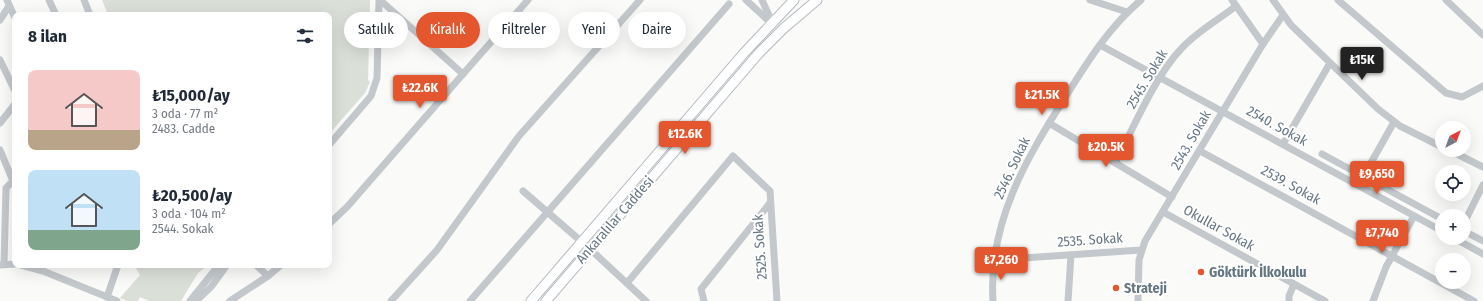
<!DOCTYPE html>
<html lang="tr">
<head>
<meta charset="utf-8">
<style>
  :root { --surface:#fff; --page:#f2f2f3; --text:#1f2937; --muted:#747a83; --accent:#e4572e }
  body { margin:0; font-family:"Fira Sans Condensed",sans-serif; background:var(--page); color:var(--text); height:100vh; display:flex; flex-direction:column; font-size:15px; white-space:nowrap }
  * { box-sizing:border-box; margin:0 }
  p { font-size:13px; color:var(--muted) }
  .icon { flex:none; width:22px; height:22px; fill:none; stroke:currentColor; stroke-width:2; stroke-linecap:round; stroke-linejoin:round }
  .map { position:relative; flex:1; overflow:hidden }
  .drawer { position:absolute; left:12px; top:12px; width:320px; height:256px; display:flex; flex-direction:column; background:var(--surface); border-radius:8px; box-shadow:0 4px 16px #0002 }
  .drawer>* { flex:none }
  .hud { position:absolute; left:344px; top:12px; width:380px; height:36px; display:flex; gap:8px }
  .needle { width:26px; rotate:41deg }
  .fabs { position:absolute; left:1435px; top:121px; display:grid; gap:8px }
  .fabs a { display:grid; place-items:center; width:36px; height:36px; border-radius:50%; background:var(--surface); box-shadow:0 4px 16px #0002; font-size:20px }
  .price { position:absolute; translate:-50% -34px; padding:0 9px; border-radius:4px; background:var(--accent); color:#fff; font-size:13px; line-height:26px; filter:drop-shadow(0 1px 2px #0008) }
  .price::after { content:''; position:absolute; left:50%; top:24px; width:12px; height:9px; margin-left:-6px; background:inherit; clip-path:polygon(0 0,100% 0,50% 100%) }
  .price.selected { background:#222; color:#fff }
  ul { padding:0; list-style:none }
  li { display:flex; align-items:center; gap:12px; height:100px; padding:0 16px }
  li span { display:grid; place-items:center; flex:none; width:112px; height:80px; border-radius:8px; color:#555 }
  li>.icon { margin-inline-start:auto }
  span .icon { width:48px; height:48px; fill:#fffc; stroke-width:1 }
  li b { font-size:17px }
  h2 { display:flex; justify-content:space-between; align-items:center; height:48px; padding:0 16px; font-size:17px }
  .tag { padding:0 14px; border-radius:18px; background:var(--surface); box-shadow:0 4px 16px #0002; font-size:14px; line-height:36px }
  .tag.selected { background:var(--accent); color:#fff }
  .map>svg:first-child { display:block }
</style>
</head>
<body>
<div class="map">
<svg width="1483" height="301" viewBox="0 0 1483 301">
  <rect width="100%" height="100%" fill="#fafaf8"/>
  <g fill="#dadfd7">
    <polygon points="102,0 370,0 368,80 370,82 365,93 329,134 329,15 108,15"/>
    <polygon points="134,265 208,265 198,273 181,301 149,301 140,297 138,301 127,301 120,298 140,275"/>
  </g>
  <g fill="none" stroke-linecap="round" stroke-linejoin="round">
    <defs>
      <g id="secondary">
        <polyline points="531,301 744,53 794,0"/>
        <polyline points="546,301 759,53 784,28 817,0"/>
      </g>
    </defs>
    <use href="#secondary" stroke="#b3babf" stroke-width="11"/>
    <g stroke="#c3c8cc" stroke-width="7">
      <polyline points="7,0 15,18"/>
      <polyline points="49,0 56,15"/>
      <polyline points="84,0 90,15"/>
      <polyline points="746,0 771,23"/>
      <polyline points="762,0 771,20"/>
      <polyline points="1090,0 1127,12"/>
      <polyline points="1232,0 1263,44"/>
      <polyline points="1273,0 1291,25 1378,109 1400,126 1442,147"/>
      <polyline points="1338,0 1446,93 1462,97 1483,86"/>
      <polyline points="1446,0 1483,35"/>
      <polyline points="0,20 9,6"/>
      <polyline points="1100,45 1442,231"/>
      <polyline points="0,60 15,91"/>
      <polyline points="463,74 528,0"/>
      <polyline points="0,123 15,104"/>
      <polyline points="1049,123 1172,197"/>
      <polyline points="1283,144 1330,63"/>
      <polyline points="329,145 371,96 377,78 379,0"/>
      <polyline points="0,150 13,181 6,188 4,264"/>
      <polyline points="1449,150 1483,167"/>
      <polyline points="1200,151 1474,301"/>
      <polyline points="1322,154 1442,219"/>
      <path d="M1115 163C1133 129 1155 76 1181 49 1196 32 1218 20 1236 6"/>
      <polyline points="1363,177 1394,122"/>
      <polyline points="523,191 582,242"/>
      <polyline points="1163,212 1325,301"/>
      <polyline points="1464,223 1483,185"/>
      <polyline points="329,224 347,207 463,74 380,0"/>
      <polyline points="1464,231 1483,241"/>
      <polyline points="1454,238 1483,254"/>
      <polyline points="590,249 646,301"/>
      <polyline points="994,260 1141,250"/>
      <polyline points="0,265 15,264"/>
      <polyline points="21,265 43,271 117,301"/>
      <polyline points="268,276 281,265"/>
      <polyline points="627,283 733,156 770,191 777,301"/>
      <polyline points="107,297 118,265"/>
      <polyline points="190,301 219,265"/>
      <polyline points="196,301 211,287 227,265"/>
      <polyline points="230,301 268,276 256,265"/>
      <polyline points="391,301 437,250 519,136 640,0"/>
      <polyline points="470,301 729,4"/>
      <polyline points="704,301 701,289 770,203"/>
      <path d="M993 301C988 223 1026 159 1066 96 1088 61 1109 27 1141 0"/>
      <polyline points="1068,301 1071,255"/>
      <polyline points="1138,301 1139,260 1145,241 1263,44 1283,15"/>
      <polyline points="1289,301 1289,296 1294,284"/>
      <polyline points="1373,301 1386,267 1414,216"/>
    </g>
    <use href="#secondary" stroke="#fff" stroke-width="9"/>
  </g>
  <g fill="#e4572e" stroke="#fff" stroke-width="1.5">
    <circle cx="1201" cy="272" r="4"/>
    <circle cx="1116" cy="288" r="4"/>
  </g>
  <g text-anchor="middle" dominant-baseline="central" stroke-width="4" stroke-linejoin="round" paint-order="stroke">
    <g font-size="14" fill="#657683" stroke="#fff">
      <text transform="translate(1147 79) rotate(-59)">2545. Sokak</text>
      <text transform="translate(1277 126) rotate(29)">2540. Sokak</text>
      <text transform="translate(1191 140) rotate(-60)">2543. Sokak</text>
      <text transform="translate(1012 168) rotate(-65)">2546. Sokak</text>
      <text transform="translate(1291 185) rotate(29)">2539. Sokak</text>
      <text transform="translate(615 220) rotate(-49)">Ankaralılar Caddesi</text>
      <text transform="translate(1219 228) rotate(29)">Okullar Sokak</text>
      <text transform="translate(1090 240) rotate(-4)">2535. Sokak</text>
      <text transform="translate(760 247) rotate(-94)">2525. Sokak</text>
    </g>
    <g font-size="14" font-weight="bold" fill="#657683" stroke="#fff" text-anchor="start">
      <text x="1209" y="272">Göktürk İlkokulu</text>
      <text x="1124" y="288">Strateji</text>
    </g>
  </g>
</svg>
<div class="fabs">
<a><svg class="needle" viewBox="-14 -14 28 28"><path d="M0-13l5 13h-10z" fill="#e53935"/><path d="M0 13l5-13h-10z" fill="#747a83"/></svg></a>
<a><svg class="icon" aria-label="locate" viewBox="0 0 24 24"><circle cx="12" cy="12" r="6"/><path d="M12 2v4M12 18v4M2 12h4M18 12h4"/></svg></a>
<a>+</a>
<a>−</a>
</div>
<b class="price selected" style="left:1362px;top:81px">₺15K</b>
<b class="price" style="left:420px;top:109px">₺22.6K</b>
<b class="price" style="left:1042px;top:116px">₺21.5K</b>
<b class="price" style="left:685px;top:155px">₺12.6K</b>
<b class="price" style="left:1106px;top:168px">₺20.5K</b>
<b class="price" style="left:1377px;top:195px">₺9,650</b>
<b class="price" style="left:1382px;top:254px">₺7,740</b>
<b class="price" style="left:1001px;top:281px">₺7,260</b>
<div class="hud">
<a class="tag">Satılık</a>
<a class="tag selected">Kiralık</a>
<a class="tag">Filtreler</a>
<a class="tag">Yeni</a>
<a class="tag">Daire</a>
</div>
<section class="drawer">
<h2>8 ilan<svg class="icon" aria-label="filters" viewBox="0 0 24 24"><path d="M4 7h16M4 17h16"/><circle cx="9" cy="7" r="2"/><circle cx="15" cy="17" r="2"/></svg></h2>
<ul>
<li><span style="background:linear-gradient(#f6c9c9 75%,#b9a48a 0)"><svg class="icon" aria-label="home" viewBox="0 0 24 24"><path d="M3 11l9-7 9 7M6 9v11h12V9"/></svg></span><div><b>₺15,000/ay</b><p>3 oda · 77 m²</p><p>2483. Cadde</p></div></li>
<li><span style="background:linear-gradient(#bfe0f5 75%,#7fa58c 0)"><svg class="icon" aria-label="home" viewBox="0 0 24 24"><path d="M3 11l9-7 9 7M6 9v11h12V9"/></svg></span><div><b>₺20,500/ay</b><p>3 oda · 104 m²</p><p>2544. Sokak</p></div></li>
</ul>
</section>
</div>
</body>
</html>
